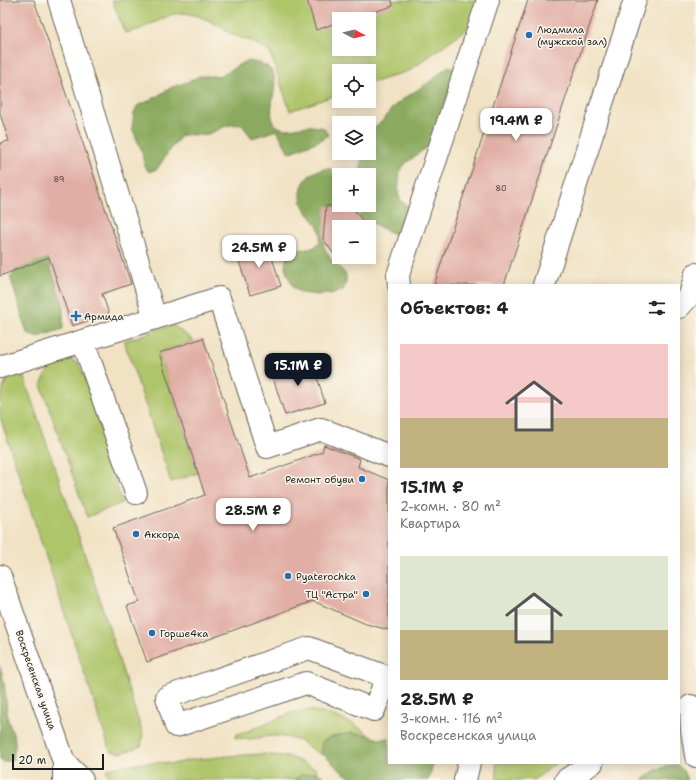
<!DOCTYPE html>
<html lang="ru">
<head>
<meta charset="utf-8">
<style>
  :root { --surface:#fff; --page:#f6f6f6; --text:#222; --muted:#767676; --accent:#111827 }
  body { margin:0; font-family:"Shantell Sans",sans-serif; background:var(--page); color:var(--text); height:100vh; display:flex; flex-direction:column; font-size:15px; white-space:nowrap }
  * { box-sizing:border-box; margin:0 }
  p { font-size:13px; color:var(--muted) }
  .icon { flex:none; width:22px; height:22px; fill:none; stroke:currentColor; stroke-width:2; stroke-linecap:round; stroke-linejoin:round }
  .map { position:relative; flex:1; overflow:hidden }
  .panel { position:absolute; left:388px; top:284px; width:292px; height:480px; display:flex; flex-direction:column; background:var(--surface); border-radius:0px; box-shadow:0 2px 10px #0003 }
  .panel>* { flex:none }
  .needle { width:26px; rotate:97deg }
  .controls { position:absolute; left:332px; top:12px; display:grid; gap:8px }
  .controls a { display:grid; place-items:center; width:44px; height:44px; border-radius:0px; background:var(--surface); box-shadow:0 2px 10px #0003; font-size:20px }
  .scale { position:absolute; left:12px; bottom:10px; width:92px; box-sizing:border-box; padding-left:4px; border:2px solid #1c1c1c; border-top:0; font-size:11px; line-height:14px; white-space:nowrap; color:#1c1c1c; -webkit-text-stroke:3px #fbf7ec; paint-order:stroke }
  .price { position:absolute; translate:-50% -34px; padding:0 9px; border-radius:8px; background:#fff; color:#222; font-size:13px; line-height:26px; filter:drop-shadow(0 1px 2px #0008) }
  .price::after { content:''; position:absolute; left:50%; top:24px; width:12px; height:9px; margin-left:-6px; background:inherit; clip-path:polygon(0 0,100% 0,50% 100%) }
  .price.active { background:var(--accent); color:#fff }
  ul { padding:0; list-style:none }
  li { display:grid; align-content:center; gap:8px; height:212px; padding:0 12px }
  li span { display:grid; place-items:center; height:124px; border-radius:0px; color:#555 }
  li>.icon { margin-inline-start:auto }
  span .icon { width:72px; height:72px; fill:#fffc; stroke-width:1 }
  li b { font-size:17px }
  h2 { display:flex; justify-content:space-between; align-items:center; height:48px; padding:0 12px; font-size:17px }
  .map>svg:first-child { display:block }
</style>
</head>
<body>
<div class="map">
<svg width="696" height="780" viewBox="0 0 696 780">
  <rect width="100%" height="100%" fill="#fbf7ec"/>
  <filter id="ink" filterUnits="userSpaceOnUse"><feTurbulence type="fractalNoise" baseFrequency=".025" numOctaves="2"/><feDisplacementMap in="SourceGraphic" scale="8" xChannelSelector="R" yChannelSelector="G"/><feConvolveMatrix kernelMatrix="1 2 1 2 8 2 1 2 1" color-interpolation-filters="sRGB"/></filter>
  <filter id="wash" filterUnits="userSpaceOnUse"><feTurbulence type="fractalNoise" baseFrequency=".012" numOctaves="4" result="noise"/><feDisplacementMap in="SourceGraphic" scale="16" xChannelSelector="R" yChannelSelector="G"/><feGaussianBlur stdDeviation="0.9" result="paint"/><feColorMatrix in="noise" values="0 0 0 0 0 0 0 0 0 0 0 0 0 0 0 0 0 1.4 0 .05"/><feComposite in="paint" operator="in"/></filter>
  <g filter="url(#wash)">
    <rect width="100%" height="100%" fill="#f1e2c4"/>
    <g fill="#afc56a" stroke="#667043" fill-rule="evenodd">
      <path d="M112 0H480L471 25 411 70 369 84V71H339V94L290 111 270 52 253 42 231 34 210 21 198 16 185 13 173 14 138 30 125 33ZM339 19H369V49H339Z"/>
      <polygon points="173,325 194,341 159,353 198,473 171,482 124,341"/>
      <polygon points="69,359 78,363 86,380 122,503 87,517 41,385 53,360"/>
      <polygon points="18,371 23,375 92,575 143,735 141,746 122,753 110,751 0,417 0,398 7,378"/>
      <path d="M305 710C327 712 352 720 369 735 354 734 335 732 322 742V751L324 755C313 753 305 741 294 739 287 737 279 736 272 736 259 737 247 742 234 737L237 734 245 732 261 726 293 712Z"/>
      <path d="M263 754 290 757 316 769 318 773C311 773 300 775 294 780H111L107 773V769L123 765 159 762 173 764 190 760 229 756Z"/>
      <polygon points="496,763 556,763 534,780 497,780"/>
    </g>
    <g fill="#8baa5e" stroke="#54633d">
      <path d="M249 61C255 63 264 63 269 68 286 82 258 119 281 128 290 131 299 126 309 126 314 126 319 127 324 128L328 135 321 140 289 153 277 130 252 138 242 125C225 123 222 129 208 134 200 136 191 134 182 135L171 148 157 169 149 172 144 166 142 151 132 128 134 113 137 106 151 100 172 87 187 82 200 76H215L222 75 242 63Z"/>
      <path d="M450 66 457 70 432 140 427 147 406 163 400 170 398 193 401 201 408 206 410 213 403 228 395 234C385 231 377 224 366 222L358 227H339L327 236 323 243C327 260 337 263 346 275V283L343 290 336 293 319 295 301 293 294 288 287 274 285 266 288 251C298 248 311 252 318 244 321 239 321 234 319 229 315 219 305 213 302 203 297 183 312 167 331 169L339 175V205H369V175H359L361 170 362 153H369V130C385 124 386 112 398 103 409 94 422 88 433 79 440 74 442 69 450 66Z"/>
      <polygon points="43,244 63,304 63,329 38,337 27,333 10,276 16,271 9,252"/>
      <polygon points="0,666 4,682 8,720 15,740 15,747 12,760 4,762 0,760"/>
      <path d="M351 733 369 735 378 739 389 738V763H434L428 780H355L342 772 324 755C321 751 321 748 322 742L329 738Z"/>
      <polygon points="676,764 683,770 687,780 642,780 657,769"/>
      <polygon points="314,773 322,775 327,780 294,780 301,775"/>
    </g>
    <g id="blocks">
      <g fill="#e1aea5">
        <polygon points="0,0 34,0 131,284 102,294 109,314 72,326 49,257 0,276 0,143 9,141 0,114"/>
        <polygon points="307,0 392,0 393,6 350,19 339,19 339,22 316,30"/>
        <polygon points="528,0 598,0 504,285 434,285"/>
        <polygon points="326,206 353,208 367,227 339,227 339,254 336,257 323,239"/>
        <polygon points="267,242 281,286 250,295 236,252"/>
        <polygon points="203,338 250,478 322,452 324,445 360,459 358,467 389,480 389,630 366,624 313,601 147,662 127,606 139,602 113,528 205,495 159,353"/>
        <polygon points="312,360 325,403 285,415 271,372"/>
      </g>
    </g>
  </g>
  <g filter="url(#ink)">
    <use href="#blocks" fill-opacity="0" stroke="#676157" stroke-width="1"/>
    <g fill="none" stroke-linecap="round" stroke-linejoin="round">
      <defs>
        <g id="minor">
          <polyline points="59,0 155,318"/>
          <polyline points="399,285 398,275 488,0"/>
          <polyline points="544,285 635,0"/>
          <polyline points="679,307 690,295 696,274"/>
          <polyline points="83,341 136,493"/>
          <polyline points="0,367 219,298 267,447 321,429 389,456"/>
          <polygon points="309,648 387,677 374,710 306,683 176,726 167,697"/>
          <polyline points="691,706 692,730 696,756"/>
          <polyline points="465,780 469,763"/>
          <polyline points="566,780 592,763"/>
        </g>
        <g id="major">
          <polyline points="0,576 64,762 64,780"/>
          <polyline points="64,762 82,780"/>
        </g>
      </defs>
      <use href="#minor" stroke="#676157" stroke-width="24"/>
      <use href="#major" stroke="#676157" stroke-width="24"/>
      <use href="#minor" stroke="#fff" stroke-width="22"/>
      <use href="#major" stroke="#fff" stroke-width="22"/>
    </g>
  </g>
  <g fill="#1f6fb2" stroke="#fbf7ec" stroke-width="1.5">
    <circle cx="529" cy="35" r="4"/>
    <path d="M74 310h4v4h4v4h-4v4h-4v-4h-4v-4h4z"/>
    <circle cx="362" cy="479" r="4"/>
    <circle cx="136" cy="534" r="4"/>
    <circle cx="288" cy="576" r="4"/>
    <circle cx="366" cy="594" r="4"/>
    <circle cx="152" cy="633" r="4"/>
  </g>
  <g text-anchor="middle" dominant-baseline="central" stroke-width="3" stroke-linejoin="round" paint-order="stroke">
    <g font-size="8" fill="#4d403e">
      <text x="59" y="179">89</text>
      <text x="501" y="188">80</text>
    </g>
    <g font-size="10" fill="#1c1c1c" stroke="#fbf7ec" text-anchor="start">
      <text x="537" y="29">Людмила<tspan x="537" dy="12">(мужской зал)</tspan></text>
      <text x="84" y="316">Армида</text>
      <text x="354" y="479" text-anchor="end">Ремонт обуви</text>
      <text x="144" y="534">Аккорд</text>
      <text x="296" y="576">Pyaterochka</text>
      <text x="358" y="594" text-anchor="end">ТЦ "Астра"</text>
      <text x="160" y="633">Горше4ка</text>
    </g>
    <g font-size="10" fill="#1c1c1c" stroke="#fbf7ec">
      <text transform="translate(36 680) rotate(71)">Воскресенская улица</text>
    </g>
  </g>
</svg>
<div class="controls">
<a><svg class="needle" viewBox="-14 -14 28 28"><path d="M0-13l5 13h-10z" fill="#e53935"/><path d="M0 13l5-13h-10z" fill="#767676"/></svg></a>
<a><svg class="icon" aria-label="locate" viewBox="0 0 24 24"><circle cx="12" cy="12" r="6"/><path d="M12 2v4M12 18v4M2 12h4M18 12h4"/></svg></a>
<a><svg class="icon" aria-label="layers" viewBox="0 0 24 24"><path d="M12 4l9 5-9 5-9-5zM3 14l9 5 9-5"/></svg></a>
<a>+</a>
<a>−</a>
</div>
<div class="scale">20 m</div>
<b class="price" style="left:516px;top:142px">19.4M ₽</b>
<b class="price" style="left:259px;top:269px">24.5M ₽</b>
<b class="price active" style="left:298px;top:387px">15.1M ₽</b>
<b class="price" style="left:253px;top:532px">28.5M ₽</b>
<section class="panel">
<h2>Объектов: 4<svg class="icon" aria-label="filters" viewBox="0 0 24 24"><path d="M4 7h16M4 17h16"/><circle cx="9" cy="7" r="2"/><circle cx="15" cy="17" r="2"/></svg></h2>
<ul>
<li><span style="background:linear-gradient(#f6c9c9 60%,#c2b280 0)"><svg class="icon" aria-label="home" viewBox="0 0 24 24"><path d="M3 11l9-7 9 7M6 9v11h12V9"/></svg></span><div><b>15.1M ₽</b><p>2-комн. · 80 m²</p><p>Квартира</p></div></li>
<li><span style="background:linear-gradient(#dfe7d0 60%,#c2b280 0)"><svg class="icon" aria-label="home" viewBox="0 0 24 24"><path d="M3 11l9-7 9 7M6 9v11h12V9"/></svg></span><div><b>28.5M ₽</b><p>3-комн. · 116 m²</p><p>Воскресенская улица</p></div></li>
</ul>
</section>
</div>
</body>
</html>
